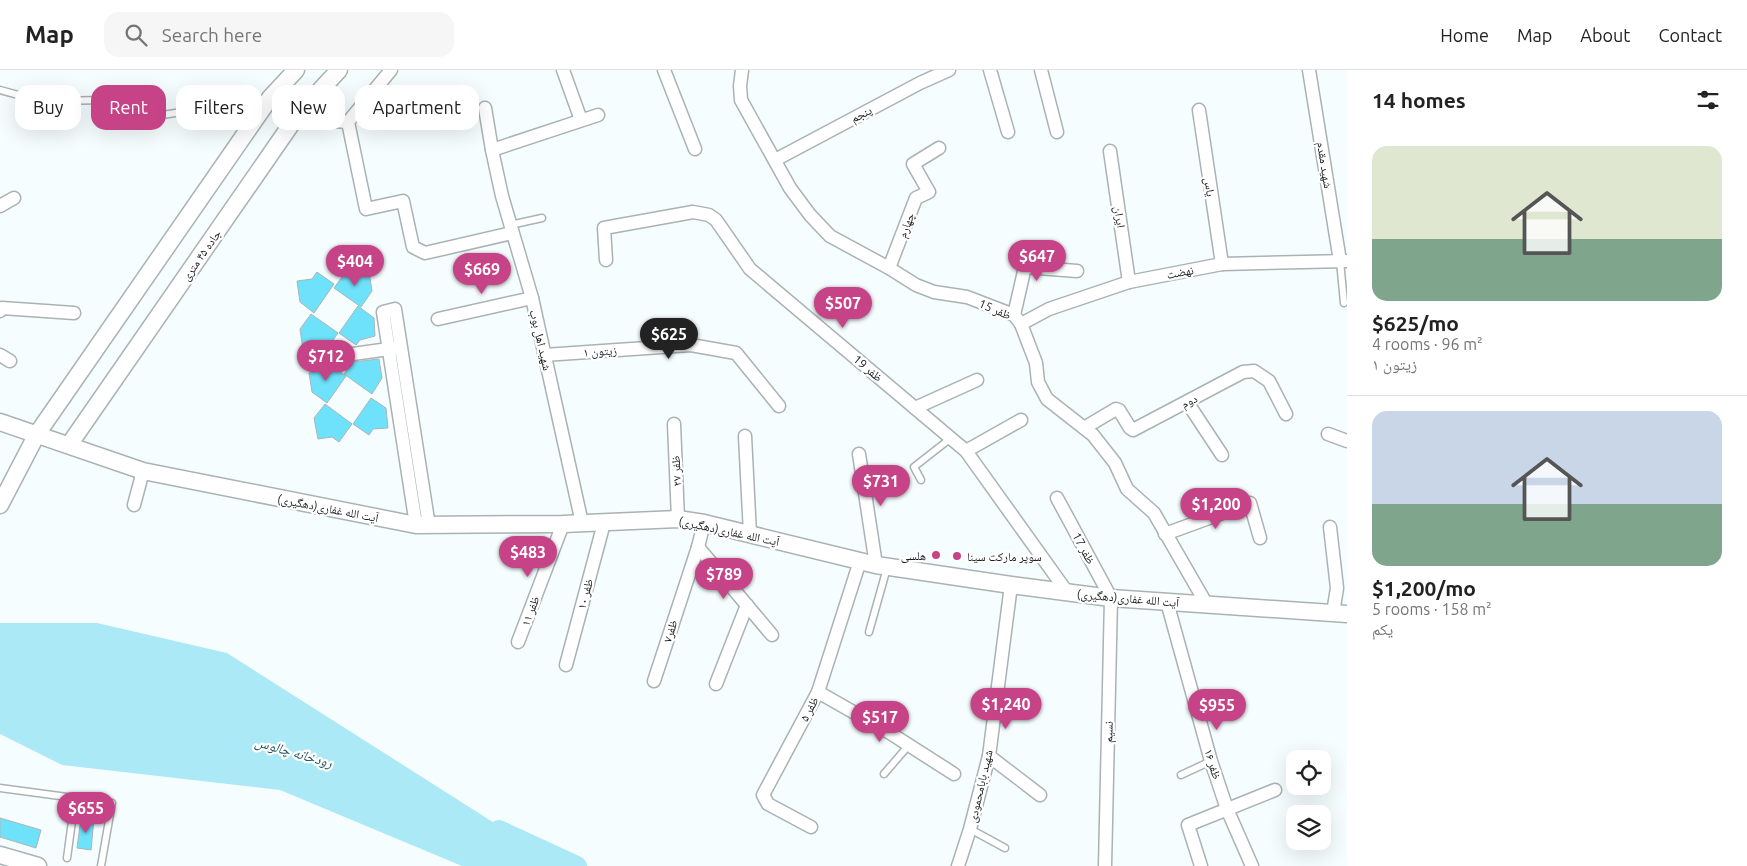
<!DOCTYPE html>
<html lang="en">
<head>
<meta charset="utf-8">
<style>
  :root { --surface:#fff; --page:#f6f6f6; --text:#222; --muted:#767676; --line:#e0e0e0; --accent:#c64388 }
  body { margin:0; font-family:Ubuntu,"Noto Naskh Arabic",sans-serif; background:var(--page); color:var(--text); height:100vh; display:flex; flex-direction:column; font-size:19px; white-space:nowrap }
  * { box-sizing:border-box; margin:0 }
  p { font-size:16px; color:var(--muted) }
  .icon { flex:none; width:28px; height:28px; fill:none; stroke:currentColor; stroke-width:2; stroke-linecap:round; stroke-linejoin:round }
  .map { position:relative; flex:1; overflow:hidden }
  .details { display:flex; flex-direction:column; background:var(--surface); width:400px }
  .details>* { flex:none }
  .banner { position:absolute; left:15px; top:15px; width:475px; height:45px; display:flex; gap:10px }
  .buttons { position:absolute; left:1286px; top:680px; display:grid; gap:10px }
  .buttons a { display:grid; place-items:center; width:45px; height:45px; border-radius:10px; background:var(--surface); box-shadow:0 5px 20px #0002; font-size:25px }
  .price { position:absolute; translate:-50% -42px; padding:0 11px; border-radius:18px; background:var(--accent); color:#fff; font-size:16px; line-height:32px; filter:drop-shadow(0 1px 2px #0008) }
  .price::after { content:''; position:absolute; left:50%; top:30px; width:15px; height:11px; margin-left:-8px; background:inherit; clip-path:polygon(0 0,100% 0,50% 100%) }
  .price.current { background:#222; color:#fff }
  ul { padding:0; list-style:none }
  li { display:grid; align-content:center; gap:10px; height:265px; padding:0 25px }
  li+li { border-top:1px solid var(--line) }
  li span { display:grid; place-items:center; height:155px; border-radius:15px; color:#555 }
  li>.icon { margin-inline-start:auto }
  span .icon { width:90px; height:90px; fill:#fffc; stroke-width:1 }
  li b { font-size:21px }
  h2 { display:flex; justify-content:space-between; align-items:center; height:60px; padding:0 25px; font-size:21px }
  .pill { padding:0 18px; border-radius:15px; background:var(--surface); box-shadow:0 5px 20px #0002; font-size:18px; line-height:45px }
  .pill.current { background:var(--accent); color:#fff }
  header { display:flex; align-items:center; gap:30px; box-sizing:border-box; height:70px; padding:0 25px; background:var(--surface); border-bottom:1px solid var(--line) }
  header strong { font-size:24px }
  nav { display:flex; gap:28px; margin-inline-start:auto; font-size:18px }
  .search { width:350px; height:45px; background:var(--page); display:flex; align-items:center; gap:12px; box-sizing:border-box; padding:0 18px; border-radius:15px; color:var(--muted); font-size:19px }
  main { display:flex; flex:1; min-height:0 }
  .map>svg:first-child { display:block }
</style>
</head>
<body>
<header>
<strong>Map</strong>
<div class="search"><svg class="icon" aria-label="search" viewBox="0 0 24 24"><circle cx="10" cy="10" r="6"/><path d="M15 15l6 6"/></svg>Search here</div>
<nav><a>Home</a><a>Map</a><a>About</a><a>Contact</a></nav>
</header>
<main>
<div class="map">
<svg width="1347" height="796" viewBox="0 0 1347 796">
  <rect width="100%" height="100%" fill="#f6fdfe"/>
  <polygon fill="#abe9f7" points="0,553 97,553 227,583 562,796 462,796 280,720 62,695 0,664"/>
  <g fill="none" stroke-linecap="round" stroke-linejoin="round">
    <polyline stroke="#abe9f7" stroke-width="20" points="499,760 577,796"/>
  </g>
  <g fill="#6ee2fa" stroke="#acb5b7">
    <polygon points="347,200 353,205 369,202 372,221 361,237 334,218"/>
    <polygon points="317,202 334,214 314,243 300,232 297,211 312,209"/>
    <polygon points="358,236 374,248 375,266 360,270 356,275 339,263"/>
    <polygon points="311,244 338,263 326,280 323,280 319,277 303,280 300,259"/>
    <polygon points="379,289 382,308 372,324 344,304 353,292"/>
    <polygon points="330,295 346,306 327,333 312,322 309,303 324,300 327,296"/>
    <polygon points="371,328 386,338 388,358 373,359 369,365 353,354"/>
    <polygon points="325,334 352,354 339,372 332,367 318,369 314,348"/>
    <polygon points="0,748 41,760 36,778 0,767"/>
    <polygon points="81,748 94,749 91,780 77,778"/>
  </g>
  <g fill="none" stroke-linecap="round" stroke-linejoin="round">
    <defs>
      <g id="service">
        <polyline points="0,20 29,28 57,31 104,30 130,50 266,29"/>
        <polyline points="510,155 542,148"/>
        <polyline points="1340,191 1344,233"/>
        <polyline points="921,410 914,397 951,368"/>
        <polyline points="869,562 887,498"/>
        <polyline points="890,663 901,640"/>
        <polyline points="884,704 909,675"/>
        <polyline points="1181,705 1211,691"/>
        <polyline points="0,718 112,733 101,796"/>
        <polyline points="970,759 1005,778"/>
        <polyline points="67,788 75,729"/>
      </g>
      <g id="minor">
        <polyline points="391,0 348,52 366,139 403,131 413,177 425,183 512,163"/>
        <polyline points="563,0 581,50"/>
        <polyline points="664,0 695,79"/>
        <polyline points="742,0 740,16 741,30 790,118 810,145 830,166 889,198 916,215 934,222 967,227 1014,245 1021,254 1036,293 1038,312 1047,329 1093,365 1115,393 1127,419 1154,443 1207,535"/>
        <polyline points="990,0 1008,62"/>
        <polyline points="1041,0 1057,62"/>
        <polyline points="1309,0 1340,191"/>
        <polyline points="485,38 492,80"/>
        <polyline points="1199,40 1222,194"/>
        <polyline points="299,43 318,50 348,52"/>
        <polyline points="1110,81 1129,212"/>
        <polyline points="775,90 920,13 949,0"/>
        <polyline points="0,136 14,128"/>
        <polyline points="606,190 604,158 693,142 709,145 716,150 750,199 966,381 1067,522"/>
        <polyline points="889,198 916,128 929,122 913,94 939,78"/>
        <polyline points="0,241 2,238 74,243"/>
        <polyline points="1014,245 1025,197 1077,201"/>
        <polyline points="438,249 532,228"/>
        <polyline points="1021,254 1049,239 1129,212 1222,194 1347,191"/>
        <polyline points="0,285 10,291"/>
        <polyline points="544,285 691,275 736,283 779,336"/>
        <polyline points="317,289 396,278"/>
        <polyline points="1187,332 1222,385"/>
        <polyline points="915,338 977,310"/>
        <polyline points="674,354 678,449"/>
        <polyline points="1084,358 1116,339 1119,340 1130,358 1133,360 1243,302 1254,301 1269,311 1286,344"/>
        <polyline points="1328,364 1347,371"/>
        <polyline points="745,366 750,464"/>
        <polyline points="966,381 1021,350"/>
        <polyline points="859,384 876,495"/>
        <polyline points="1057,428 1111,528 1105,796"/>
        <polyline points="134,435 143,401"/>
        <polyline points="582,453 532,228 502,126 492,80 598,45"/>
        <polyline points="416,455 383,242 395,239 429,456"/>
        <polyline points="1330,457 1337,518 1333,543"/>
        <polyline points="1165,464 1250,433 1260,468"/>
        <polyline points="698,477 772,565"/>
        <polyline points="1167,532 1211,691 1227,739 1252,796"/>
        <polyline points="518,572 563,454"/>
        <polyline points="566,595 604,453"/>
        <polyline points="654,611 698,477 704,453"/>
        <polyline points="716,614 747,535"/>
        <polyline points="818,622 890,663 954,704"/>
        <polyline points="989,686 1040,725"/>
        <polyline points="811,757 768,734 763,725 818,622 860,491"/>
        <polyline points="958,796 970,759 989,686 1011,515"/>
        <polyline points="1201,796 1188,755 1275,720"/>
      </g>
      <g id="tertiary">
        <polyline points="0,352 143,401 416,455 563,454 678,449 704,453 876,495 1011,515 1111,528 1347,544"/>
        <polyline points="69,375 299,43 339,0"/>
        <polyline points="0,435 37,364 270,28 296,0"/>
        <polyline points="0,785 38,796"/>
      </g>
    </defs>
    <use href="#service" stroke="#aab2b4" stroke-width="9"/>
    <use href="#minor" stroke="#aab2b4" stroke-width="15"/>
    <use href="#tertiary" stroke="#aab2b4" stroke-width="19"/>
    <use href="#service" stroke="#fff" stroke-width="6"/>
    <use href="#minor" stroke="#fff" stroke-width="12"/>
    <use href="#tertiary" stroke="#fff" stroke-width="16"/>
  </g>
  <g fill="#c64388" stroke="#fff" stroke-width="2">
    <circle cx="936" cy="485" r="5"/>
    <circle cx="957" cy="486" r="5"/>
  </g>
  <g text-anchor="middle" dominant-baseline="central" stroke-width="4.5" stroke-linejoin="round" paint-order="stroke">
    <g font-size="12" fill="#1a1d1e" stroke="#fff">
      <text transform="translate(861 44) rotate(-28)">پنجم</text>
      <text transform="translate(1325 95) rotate(81)">شهید مقدم</text>
      <text transform="translate(1210 117) rotate(82)">یاس</text>
      <text transform="translate(1120 147) rotate(82)">ایران</text>
      <text transform="translate(906 155) rotate(-69)">چهارم</text>
      <text transform="translate(201 185) rotate(-55)">جاده ۴۵ متری</text>
      <text transform="translate(1180 202) rotate(-11)">نهضت</text>
      <text transform="translate(995 239) rotate(23)">ظفر 15</text>
      <text transform="translate(541 270) rotate(77)">شهید اهل بوب</text>
      <text transform="translate(600 281) rotate(-4)">زیتون ۱</text>
      <text transform="translate(868 298) rotate(40)">ظفر 19</text>
      <text transform="translate(1189 331) rotate(-28)">دوم</text>
      <text transform="translate(676 401) rotate(-93)">ظفر ۲۷</text>
      <text transform="translate(328 438) rotate(11)">آیت الله غفاری(دهگیری)</text>
      <text transform="translate(729 461) rotate(12)">آیت الله غفاری(دهگیری)</text>
      <text transform="translate(1084 478) rotate(62)">ظفر 17</text>
      <text transform="translate(585 524) rotate(-75)">ظفر ۱۰</text>
      <text transform="translate(1128 528) rotate(5)">آیت الله غفاری(دهگیری)</text>
      <text transform="translate(530 541) rotate(-69)">ظفر ۱۱</text>
      <text transform="translate(670 561) rotate(-72)">ظفر۷</text>
      <text transform="translate(809 639) rotate(-62)">ظفر ۵</text>
      <text transform="translate(1108 662) rotate(-89)">نسیم</text>
      <text transform="translate(1213 694) rotate(73)">ظفر ۱۶</text>
      <text transform="translate(980 716) rotate(-77)">شهید بابامحمودی</text>
    </g>
    <g font-size="12" fill="#1a1d1e" stroke="#fff" text-anchor="end">
      <text x="926" y="485">هلسی</text>
      <text x="967" y="486" text-anchor="start">سوپر مارکت سینا</text>
    </g>
    <g font-size="14" font-style="italic" fill="#255761" stroke="#fff">
      <text transform="translate(294 682) rotate(16)">رودخانه چالوس</text>
    </g>
  </g>
</svg>
<div class="buttons">
<a><svg class="icon" aria-label="locate" viewBox="0 0 24 24"><circle cx="12" cy="12" r="6"/><path d="M12 2v4M12 18v4M2 12h4M18 12h4"/></svg></a>
<a><svg class="icon" aria-label="layers" viewBox="0 0 24 24"><path d="M12 4l9 5-9 5-9-5zM3 14l9 5 9-5"/></svg></a>
</div>
<b class="price" style="left:1037px;top:212px">$647</b>
<b class="price" style="left:355px;top:217px">$404</b>
<b class="price" style="left:482px;top:225px">$669</b>
<b class="price" style="left:843px;top:259px">$507</b>
<b class="price current" style="left:669px;top:290px">$625</b>
<b class="price" style="left:326px;top:312px">$712</b>
<b class="price" style="left:881px;top:437px">$731</b>
<b class="price" style="left:1216px;top:460px">$1,200</b>
<b class="price" style="left:528px;top:508px">$483</b>
<b class="price" style="left:724px;top:530px">$789</b>
<b class="price" style="left:1006px;top:660px">$1,240</b>
<b class="price" style="left:1217px;top:661px">$955</b>
<b class="price" style="left:880px;top:673px">$517</b>
<b class="price" style="left:86px;top:764px">$655</b>
<div class="banner">
<a class="pill">Buy</a>
<a class="pill current">Rent</a>
<a class="pill">Filters</a>
<a class="pill">New</a>
<a class="pill">Apartment</a>
</div>
</div>
<section class="details">
<h2>14 homes<svg class="icon" aria-label="filters" viewBox="0 0 24 24"><path d="M4 7h16M4 17h16"/><circle cx="9" cy="7" r="2"/><circle cx="15" cy="17" r="2"/></svg></h2>
<ul>
<li><span style="background:linear-gradient(#dfe7d0 60%,#7fa58c 0)"><svg class="icon" aria-label="home" viewBox="0 0 24 24"><path d="M3 11l9-7 9 7M6 9v11h12V9"/></svg></span><div><b>$625/mo</b><p>4 rooms · 96 m²</p><p>زیتون ۱</p></div></li>
<li><span style="background:linear-gradient(#c9d6e8 60%,#7fa58c 0)"><svg class="icon" aria-label="home" viewBox="0 0 24 24"><path d="M3 11l9-7 9 7M6 9v11h12V9"/></svg></span><div><b>$1,200/mo</b><p>5 rooms · 158 m²</p><p>یکم</p></div></li>
</ul>
</section>
</main>
</body>
</html>
